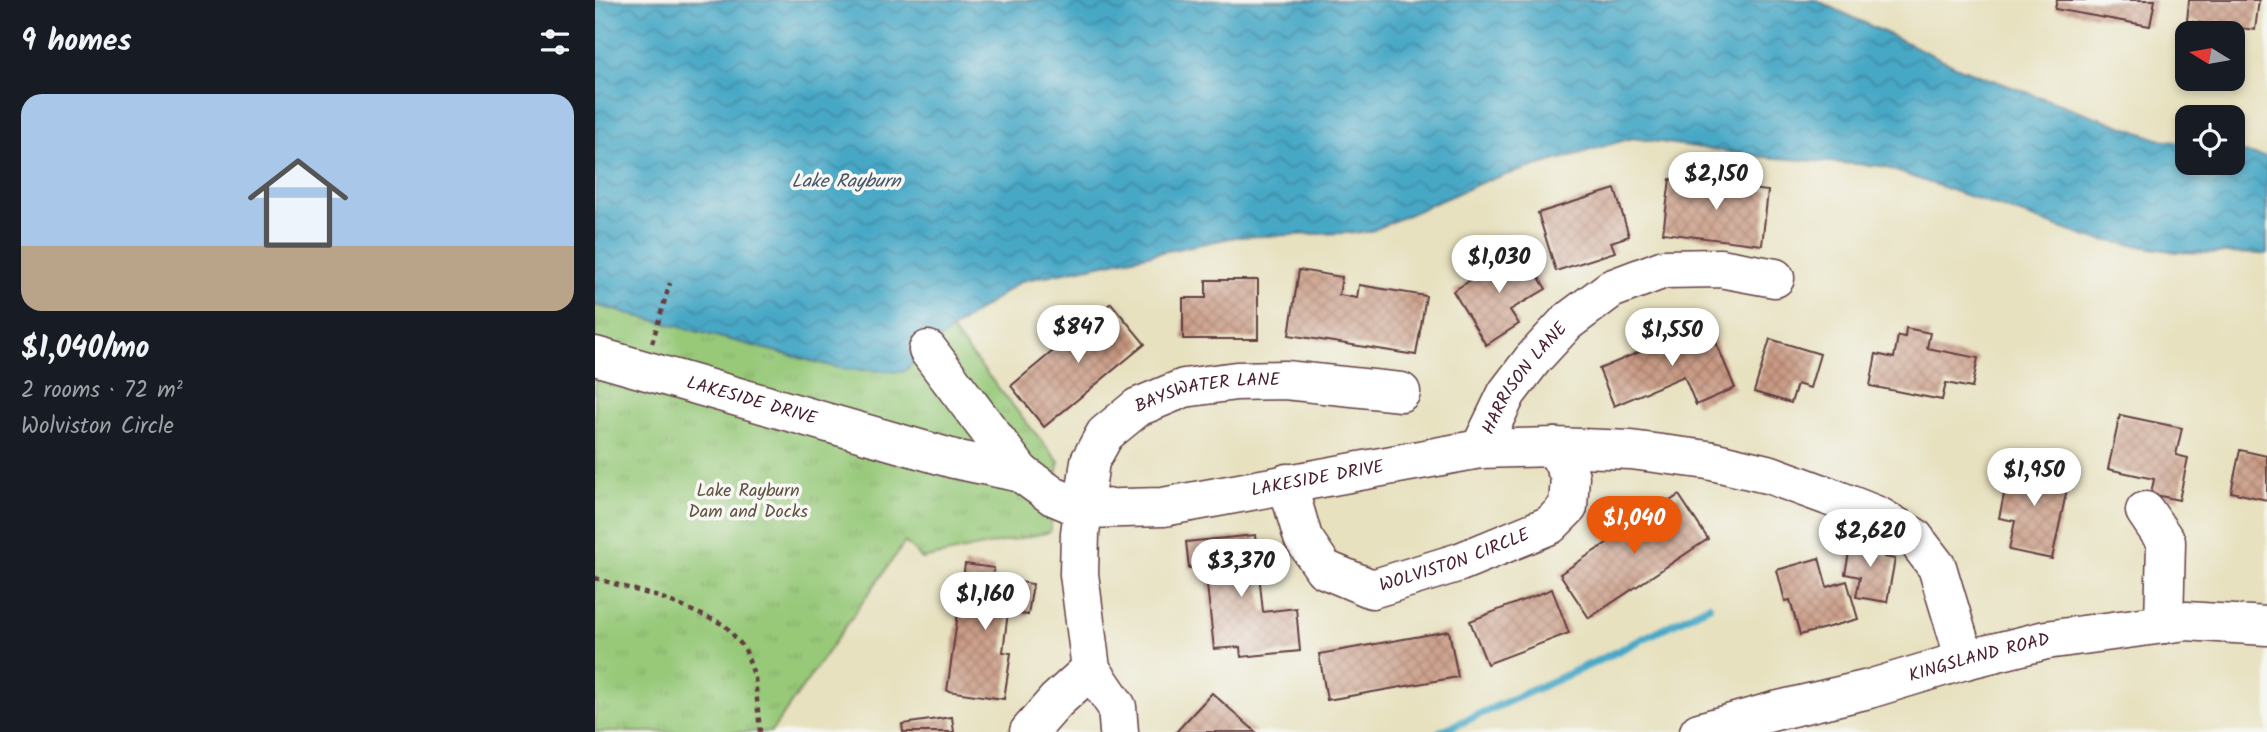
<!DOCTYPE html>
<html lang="en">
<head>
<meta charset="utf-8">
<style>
  :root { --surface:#171b24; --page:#20242c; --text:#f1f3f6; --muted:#9ea1a6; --accent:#ea580c }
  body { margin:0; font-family:Kalam,sans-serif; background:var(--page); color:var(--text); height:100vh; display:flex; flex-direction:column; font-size:26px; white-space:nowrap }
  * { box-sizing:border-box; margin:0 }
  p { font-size:23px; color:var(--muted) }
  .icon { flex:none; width:38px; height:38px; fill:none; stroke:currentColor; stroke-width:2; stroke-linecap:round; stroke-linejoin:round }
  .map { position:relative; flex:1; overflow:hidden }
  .panel { display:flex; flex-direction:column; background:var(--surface); width:595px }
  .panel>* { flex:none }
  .needle { width:46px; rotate:281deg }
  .controls { position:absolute; left:1580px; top:21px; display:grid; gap:14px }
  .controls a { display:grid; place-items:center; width:70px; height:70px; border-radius:14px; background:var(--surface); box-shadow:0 4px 10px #0003; font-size:35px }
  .price { position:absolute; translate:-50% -60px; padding:0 16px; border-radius:24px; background:#fff; color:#222; font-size:23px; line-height:46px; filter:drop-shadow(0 2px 4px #0008) }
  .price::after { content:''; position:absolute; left:50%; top:42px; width:21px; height:16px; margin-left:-10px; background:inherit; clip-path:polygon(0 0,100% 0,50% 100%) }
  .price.current { background:var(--accent); color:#fff }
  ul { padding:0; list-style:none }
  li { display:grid; align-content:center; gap:14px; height:371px; padding:0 21px }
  li span { display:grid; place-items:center; height:217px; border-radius:21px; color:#555 }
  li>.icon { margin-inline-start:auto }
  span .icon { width:126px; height:126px; fill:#fffc; stroke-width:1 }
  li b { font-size:30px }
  h2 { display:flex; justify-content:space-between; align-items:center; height:84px; padding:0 21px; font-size:30px }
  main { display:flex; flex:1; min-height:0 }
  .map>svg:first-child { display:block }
</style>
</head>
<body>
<main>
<section class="panel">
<h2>9 homes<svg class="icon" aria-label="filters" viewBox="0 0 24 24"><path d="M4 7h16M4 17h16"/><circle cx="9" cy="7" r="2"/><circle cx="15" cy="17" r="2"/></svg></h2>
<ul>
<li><span style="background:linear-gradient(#a9c7e8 70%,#b9a48a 0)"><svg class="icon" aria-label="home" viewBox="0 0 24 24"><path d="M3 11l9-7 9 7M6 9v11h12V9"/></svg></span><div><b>$1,040/mo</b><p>2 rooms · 72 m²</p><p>Wolviston Circle</p></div></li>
</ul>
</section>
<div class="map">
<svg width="1672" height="732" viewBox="0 0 1672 732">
  <defs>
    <pattern id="park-tufts" width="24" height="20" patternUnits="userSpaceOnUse" patternTransform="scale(1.75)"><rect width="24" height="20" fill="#97c979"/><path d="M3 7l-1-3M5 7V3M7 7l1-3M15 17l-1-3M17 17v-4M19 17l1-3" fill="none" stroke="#84ac69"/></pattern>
    <pattern id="water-waves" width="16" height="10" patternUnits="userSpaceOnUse" patternTransform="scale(1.75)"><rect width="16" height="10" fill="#47a8c6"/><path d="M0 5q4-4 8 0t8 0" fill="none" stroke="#3d88a1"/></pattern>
    <pattern id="building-cross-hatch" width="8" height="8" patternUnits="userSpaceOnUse" patternTransform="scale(1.75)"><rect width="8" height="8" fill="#c99a83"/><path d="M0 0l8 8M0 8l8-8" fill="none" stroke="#a57d6b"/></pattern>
  </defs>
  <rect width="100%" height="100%" fill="#f6f6f2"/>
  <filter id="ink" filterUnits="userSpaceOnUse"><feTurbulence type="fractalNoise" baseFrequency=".0143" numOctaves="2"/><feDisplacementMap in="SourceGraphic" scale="14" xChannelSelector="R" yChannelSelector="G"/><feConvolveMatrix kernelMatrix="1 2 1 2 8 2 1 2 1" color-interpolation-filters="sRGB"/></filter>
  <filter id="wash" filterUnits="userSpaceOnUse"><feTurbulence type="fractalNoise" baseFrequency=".00686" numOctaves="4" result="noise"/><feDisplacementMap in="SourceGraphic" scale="28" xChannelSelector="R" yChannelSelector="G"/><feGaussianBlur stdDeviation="1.57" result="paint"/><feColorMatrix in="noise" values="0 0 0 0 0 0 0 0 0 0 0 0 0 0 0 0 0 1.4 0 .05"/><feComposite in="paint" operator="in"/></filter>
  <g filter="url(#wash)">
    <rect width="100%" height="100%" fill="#e7e1bf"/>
    <polygon fill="url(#park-tufts)" stroke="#707452" stroke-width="2" points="0,305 248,369 333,350 356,330 464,462 455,532 327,559 310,542 176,732 0,732"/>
    <polygon fill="url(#water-waves)" stroke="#486478" stroke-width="2" points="0,0 1221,0 1367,69 1563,139 1592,144 1592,163 1638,163 1638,151 1672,157 1672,254 1582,252 1495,238 1286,166 1169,157 1037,138 890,181 774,232 640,237 426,281 356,330 308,372 248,369 0,305"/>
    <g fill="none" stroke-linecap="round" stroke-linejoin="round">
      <polyline stroke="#47a8c6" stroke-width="8" points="845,732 1007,659 1114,606"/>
    </g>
    <g id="blocks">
      <g fill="url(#building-cross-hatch)">
        <polygon points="1462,0 1560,0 1555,26 1460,9"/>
        <polygon points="1594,0 1664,0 1660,30 1592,21"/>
        <polygon points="1075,179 1173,191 1167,245 1068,233"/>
        <polygon points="1020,189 1034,236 1016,242 1020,252 961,271 943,213"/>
        <polygon points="927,249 951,289 915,310 924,324 891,345 858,291"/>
        <polygon points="704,270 747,277 744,295 762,298 764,285 831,296 821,355 694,335"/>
        <polygon points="611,280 663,280 663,339 588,339 588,298 611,298"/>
        <polygon points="516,303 550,344 449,427 416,386"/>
        <polygon points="1113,323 1140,388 1101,405 1089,376 1019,406 1004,369"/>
        <polygon points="1311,328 1335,333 1332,348 1383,358 1377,388 1351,383 1347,400 1275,386 1281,354 1299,358 1303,336 1310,337"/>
        <polygon points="1175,339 1225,354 1215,388 1202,384 1196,403 1159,392"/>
        <polygon points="1525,415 1587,428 1581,455 1593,458 1584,500 1556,494 1559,479 1513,469"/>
        <polygon points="1645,450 1672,456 1672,500 1636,492"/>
        <polygon points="1416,462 1475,475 1457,559 1414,550 1420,521 1404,518"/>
        <polygon points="1084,495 1113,539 994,618 965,574"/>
        <polygon points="660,535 668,612 701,608 705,651 646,657 645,647 619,649 610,566 594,568 591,542"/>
        <polygon points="1257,537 1291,543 1289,557 1300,559 1292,602 1261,597 1265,577 1250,574"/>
        <polygon points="1224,558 1232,587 1252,581 1263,619 1205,635 1195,600 1190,601 1182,570"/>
        <polygon points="370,564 399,568 397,578 438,584 433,615 413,612 408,652 416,653 409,699 352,691"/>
        <polygon points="957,589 974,633 892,664 875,621"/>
        <polygon points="854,631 863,677 732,700 724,654"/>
        <polygon points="617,693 661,732 581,732"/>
        <polygon points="357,717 359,732 308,732 307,724"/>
      </g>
    </g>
  </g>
  <g filter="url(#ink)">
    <use href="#blocks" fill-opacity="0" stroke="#623c41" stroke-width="2"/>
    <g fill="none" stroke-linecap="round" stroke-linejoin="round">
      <defs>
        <g id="minor">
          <polyline points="333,350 426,473"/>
          <path id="s1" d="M0 356 359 459 426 473 458 496 489 509 568 507 885 449 960 447 1036 450 1113 460 1176 475 1233 496 1283 516 1319 537 1342 567 1370 660"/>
          <path id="s2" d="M885 449 912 393 938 359 972 322 1016 289 1069 269 1125 268 1180 278"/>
          <path id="s3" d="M692 483 708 538 729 569 777 589 865 562 955 525 973 507 975 476 960 447"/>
          <polyline points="1550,511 1571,542 1569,624"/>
          <path id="s4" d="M496 669 484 574 485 533 495 461 510 434 543 407 589 388 641 381 690 380 806 392"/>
          <polyline points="434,732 461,701 496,669 522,707 524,732"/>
          <path id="s5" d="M1104 732 1180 711 1274 689 1370 660 1451 640 1591 621 1672 626"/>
        </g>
      </defs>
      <use href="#minor" stroke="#623c41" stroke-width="41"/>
      <g stroke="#623c41" stroke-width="4.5" stroke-dasharray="5 5" stroke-linecap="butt">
        <polyline points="57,343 75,283"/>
        <polyline points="0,578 70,599 130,625 150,649 160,678 165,732"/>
      </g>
      <use href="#minor" stroke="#fff" stroke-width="38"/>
    </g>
  </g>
  <g text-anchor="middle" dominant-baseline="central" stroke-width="7" stroke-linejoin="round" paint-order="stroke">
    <g font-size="18" fill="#4a1f2b" stroke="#f6f6f2">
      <text stroke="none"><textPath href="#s2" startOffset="84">HARRISON LANE</textPath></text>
      <text stroke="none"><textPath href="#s4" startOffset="355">BAYSWATER LANE</textPath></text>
      <text stroke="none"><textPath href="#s1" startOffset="163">LAKESIDE DRIVE</textPath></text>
      <text stroke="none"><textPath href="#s1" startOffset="751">LAKESIDE DRIVE</textPath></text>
      <text stroke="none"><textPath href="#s3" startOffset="234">WOLVISTON CIRCLE</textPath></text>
      <text stroke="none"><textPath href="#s5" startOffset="290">KINGSLAND ROAD</textPath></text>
    </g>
    <g font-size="18" fill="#615242" stroke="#f6f6f2">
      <text x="153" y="491">Lake Rayburn<tspan x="153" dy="21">Dam and Docks</tspan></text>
    </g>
    <g font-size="19" font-style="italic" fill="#495669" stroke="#f6f6f2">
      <text x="251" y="182">Lake Rayburn</text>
    </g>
  </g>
</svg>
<div class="controls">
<a><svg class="needle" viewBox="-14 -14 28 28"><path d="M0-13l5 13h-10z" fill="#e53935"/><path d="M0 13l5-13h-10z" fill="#9ea1a6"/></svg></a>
<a><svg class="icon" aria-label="locate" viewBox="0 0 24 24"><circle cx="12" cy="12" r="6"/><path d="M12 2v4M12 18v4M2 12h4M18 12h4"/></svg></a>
</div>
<b class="price" style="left:1121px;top:212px">$2,150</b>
<b class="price" style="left:904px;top:295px">$1,030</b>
<b class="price" style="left:483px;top:365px">$847</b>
<b class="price" style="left:1077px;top:368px">$1,550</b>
<b class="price" style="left:1439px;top:508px">$1,950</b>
<b class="price current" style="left:1039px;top:556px">$1,040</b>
<b class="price" style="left:1275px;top:569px">$2,620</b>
<b class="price" style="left:646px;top:599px">$3,370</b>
<b class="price" style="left:390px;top:632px">$1,160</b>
</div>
</main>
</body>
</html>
